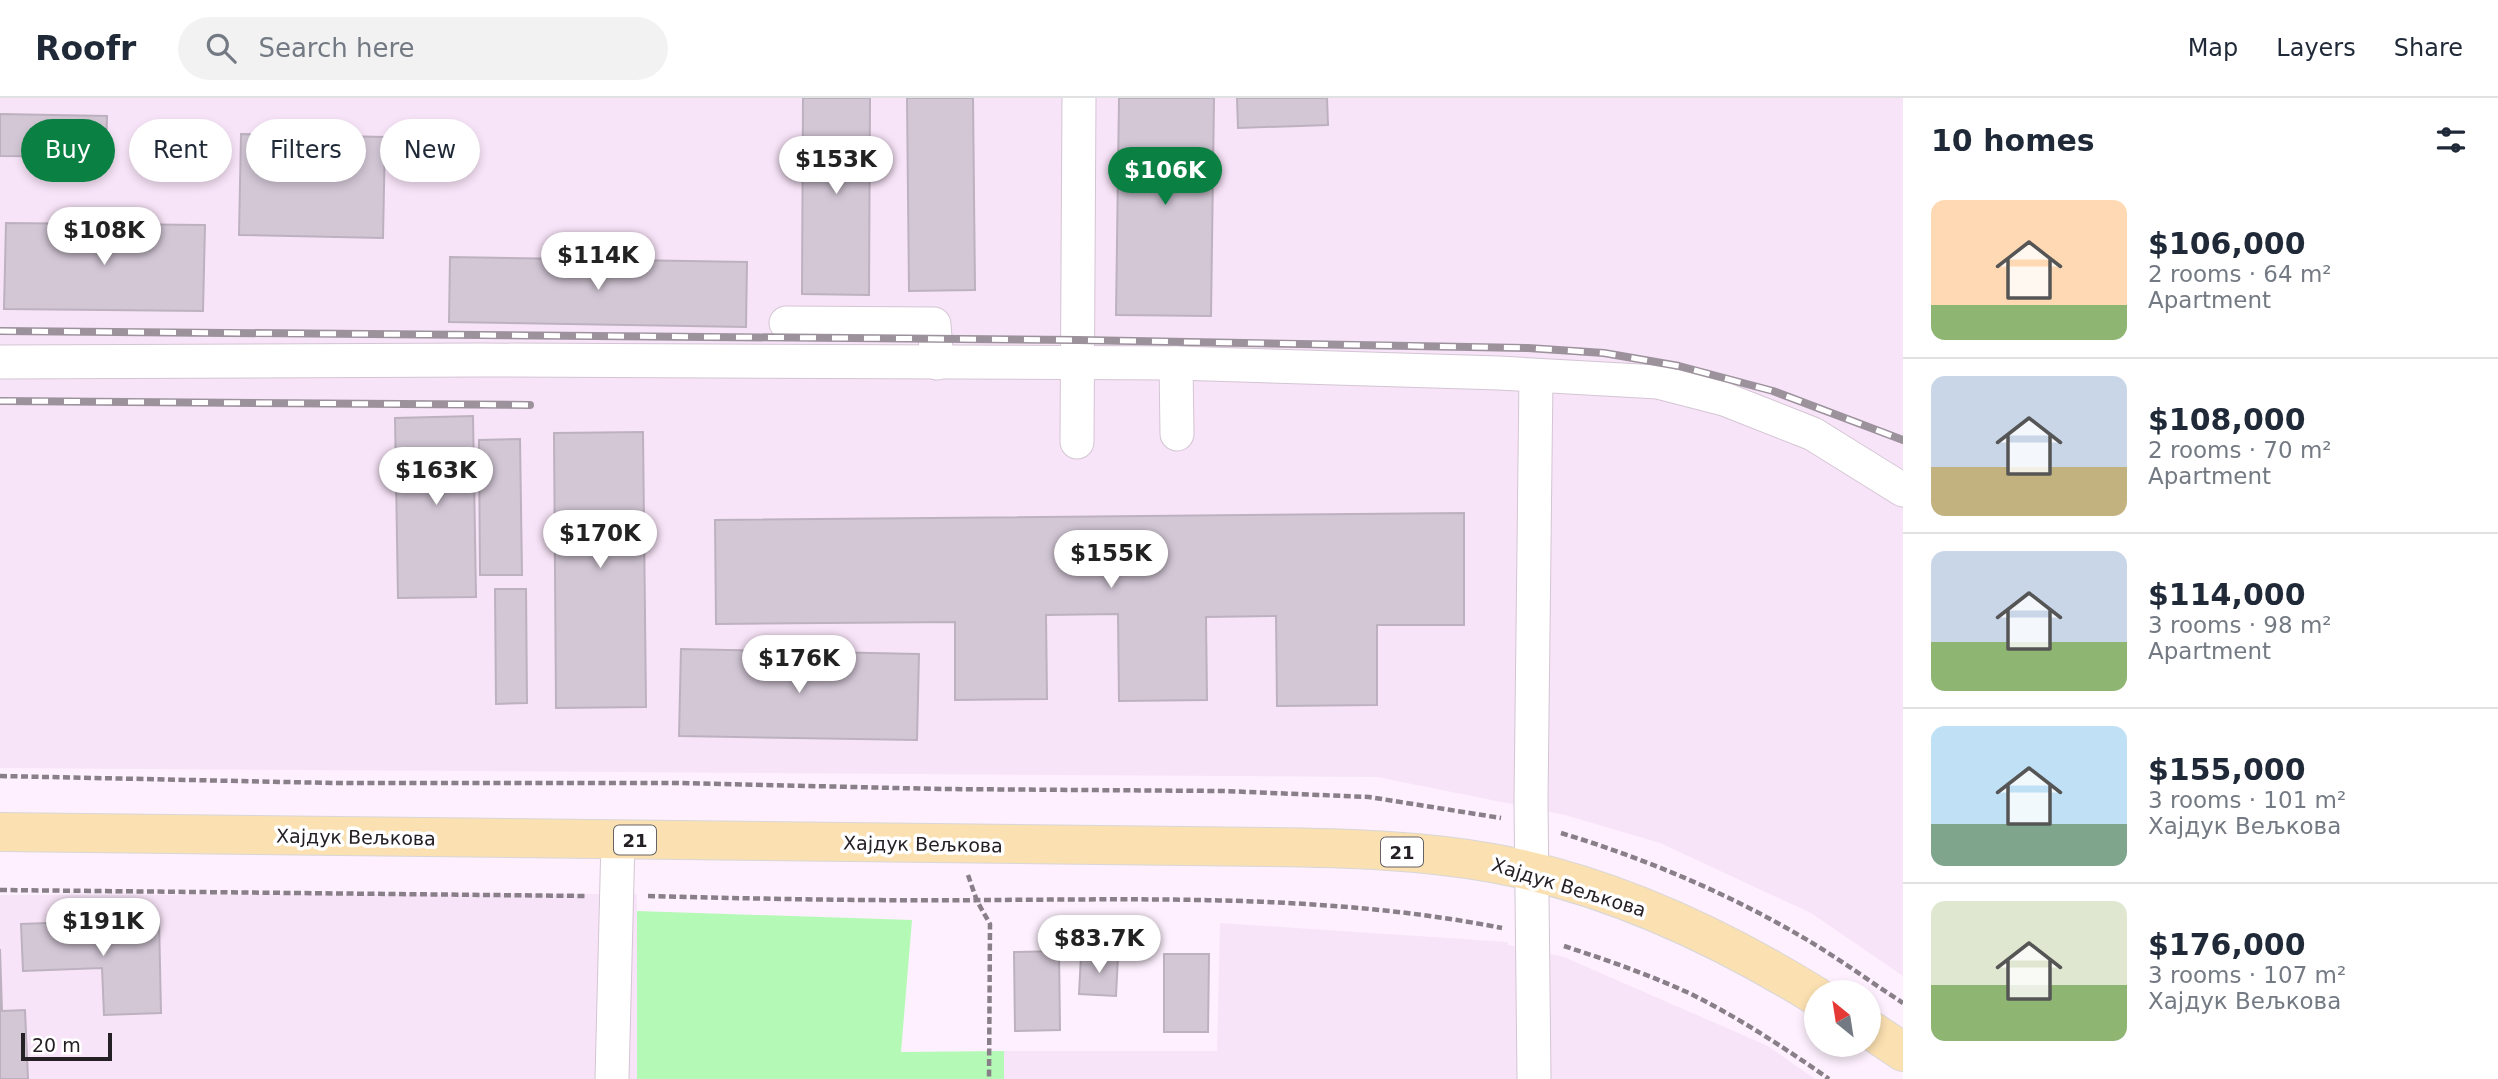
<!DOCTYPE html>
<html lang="en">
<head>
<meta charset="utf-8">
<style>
  :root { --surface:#fff; --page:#f2f2f3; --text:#1f2937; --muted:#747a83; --line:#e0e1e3; --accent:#0b8043 }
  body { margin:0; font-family:"DejaVu Sans",sans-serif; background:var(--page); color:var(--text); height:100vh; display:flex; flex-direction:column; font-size:26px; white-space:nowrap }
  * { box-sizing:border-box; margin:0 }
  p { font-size:23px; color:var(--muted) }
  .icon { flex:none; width:38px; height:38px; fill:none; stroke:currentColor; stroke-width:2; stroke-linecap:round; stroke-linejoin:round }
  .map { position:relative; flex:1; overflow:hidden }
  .sheet { display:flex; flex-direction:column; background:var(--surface); width:595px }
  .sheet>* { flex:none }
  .banner { position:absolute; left:21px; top:21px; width:665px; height:63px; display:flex; gap:14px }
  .needle { width:46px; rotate:330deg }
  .buttons { position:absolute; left:1804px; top:882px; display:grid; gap:14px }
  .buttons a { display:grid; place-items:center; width:77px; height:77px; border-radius:50%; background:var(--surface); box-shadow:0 4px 10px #0003; font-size:35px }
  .scale { position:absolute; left:21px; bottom:18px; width:91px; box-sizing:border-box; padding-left:7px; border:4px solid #252025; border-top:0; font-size:19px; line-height:24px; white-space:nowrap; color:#252025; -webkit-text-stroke:5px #fff; paint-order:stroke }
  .price { position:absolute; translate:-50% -60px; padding:0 16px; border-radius:24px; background:#fff; color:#222; font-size:23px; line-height:46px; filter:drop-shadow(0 2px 4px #0008) }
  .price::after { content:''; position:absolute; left:50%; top:42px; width:21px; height:16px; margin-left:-10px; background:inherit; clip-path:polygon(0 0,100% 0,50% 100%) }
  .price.on { background:var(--accent); color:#fff }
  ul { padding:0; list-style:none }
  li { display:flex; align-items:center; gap:21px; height:175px; padding:0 28px }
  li+li { border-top:2px solid var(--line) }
  li span { display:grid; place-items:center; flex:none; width:196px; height:140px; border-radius:14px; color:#555 }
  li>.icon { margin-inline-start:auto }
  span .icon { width:84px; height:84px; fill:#fffc; stroke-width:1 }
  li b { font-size:30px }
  h2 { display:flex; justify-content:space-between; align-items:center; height:84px; padding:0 28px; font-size:30px }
  .chip { padding:0 24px; border-radius:32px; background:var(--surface); box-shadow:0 4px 10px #0003; font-size:24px; line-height:63px }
  .chip.on { background:var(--accent); color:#fff }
  header { display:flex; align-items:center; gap:42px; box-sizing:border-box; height:98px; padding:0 35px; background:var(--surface); border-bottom:2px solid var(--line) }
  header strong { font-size:33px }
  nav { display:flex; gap:38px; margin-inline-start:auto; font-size:24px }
  .search { width:490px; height:63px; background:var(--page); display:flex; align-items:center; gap:18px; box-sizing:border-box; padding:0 24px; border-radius:38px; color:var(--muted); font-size:26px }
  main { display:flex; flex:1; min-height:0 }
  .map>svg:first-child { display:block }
</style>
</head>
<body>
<header>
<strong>Roofr</strong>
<div class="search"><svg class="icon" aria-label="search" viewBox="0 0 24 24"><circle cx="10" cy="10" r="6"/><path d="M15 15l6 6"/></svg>Search here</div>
<nav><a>Map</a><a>Layers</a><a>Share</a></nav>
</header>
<main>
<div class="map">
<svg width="1903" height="981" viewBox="0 0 1903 981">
  <rect width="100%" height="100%" fill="#fef0fe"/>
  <g fill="#f8e4f8">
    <polygon points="0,0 1903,0 1903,878 1811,815 1660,745 1565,717 1377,679 0,670"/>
    <polygon points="637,796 637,981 0,981 0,797"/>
    <polygon points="1220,825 1508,844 1508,847 1564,859 1768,948 1815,981 1004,981 1004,953 1217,953"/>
  </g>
  <polygon fill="#b5f9b7" points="637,813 912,822 901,954 1004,953 1004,981 637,981"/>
  <g fill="#d3c7d6" stroke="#bdb1bf" stroke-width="2">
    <polygon points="803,0 870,0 869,197 802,196"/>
    <polygon points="907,0 973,0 975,192 909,193"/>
    <polygon points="1119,0 1214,0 1211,218 1116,217"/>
    <polygon points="1237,0 1327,0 1328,27 1238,30"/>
    <polygon points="0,16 107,18 106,59 0,58"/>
    <polygon points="241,36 385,39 383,140 239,137"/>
    <polygon points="6,125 205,127 203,213 4,211"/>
    <polygon points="450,159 747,164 746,229 449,224"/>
    <polygon points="473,318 476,499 398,500 395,320"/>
    <polygon points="643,334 646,609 556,610 554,335"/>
    <polygon points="520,341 522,477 480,477 479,342"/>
    <polygon points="1464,415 1464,527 1377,527 1377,607 1277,608 1276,518 1206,519 1207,602 1119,603 1118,516 1046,517 1047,601 955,602 955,524 716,526 715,422"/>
    <polygon points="495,491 526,491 527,605 496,606"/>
    <polygon points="681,551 919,556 917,642 679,638"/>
    <polygon points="159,821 161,915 104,917 102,870 23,873 21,826"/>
    <polygon points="0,851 2,913 25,912 28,981 0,981"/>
    <polygon points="1059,853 1060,932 1015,933 1014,854"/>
    <polygon points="1164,856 1209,856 1208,934 1164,934"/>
    <polygon points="1081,857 1118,858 1116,898 1079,896"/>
  </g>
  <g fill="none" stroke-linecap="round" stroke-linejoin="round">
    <defs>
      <g id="minor">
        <polyline points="786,225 934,226 937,265"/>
        <polyline points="0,264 481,262 1176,265 1499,275 1658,284 1724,301 1813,336 1903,392"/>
        <polyline points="1176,265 1177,336"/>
        <polyline points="1077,344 1079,0"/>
        <polyline points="612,981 618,742"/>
        <polyline points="1534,981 1531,703 1536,279"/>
      </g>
      <g id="major">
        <path d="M0 734 1269 749C1344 750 1419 752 1492 765 1608 786 1717 837 1816 898"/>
        <polyline points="1869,931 1903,954"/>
      </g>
    </defs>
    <use href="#minor" stroke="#d3c5d3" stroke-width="35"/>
    <use href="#major" stroke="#d8d7d8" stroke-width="40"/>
    <g stroke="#887f88" stroke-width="4.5" stroke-dasharray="7 3.5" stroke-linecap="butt">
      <polyline points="0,678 333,685 678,685 941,691 1224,693 1369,699 1501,720"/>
      <path d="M1561 735C1647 761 1732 797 1809 843 1841 862 1872 885 1903 905"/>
      <polyline points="968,777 977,803 990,826 989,981"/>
      <polyline points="0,792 587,798"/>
      <path d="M648 798C763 801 877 803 992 802 1161 801 1335 797 1502 830"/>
      <path d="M1564 848C1607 862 1650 877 1691 896 1739 920 1785 950 1829 981"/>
    </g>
    <use href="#minor" stroke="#fff" stroke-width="33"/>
    <use href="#major" stroke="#fbe0b1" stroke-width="38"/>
    <defs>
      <g id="rail">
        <polyline points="0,233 1078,242 1528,250 1604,255 1679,268 1773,293 1903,342"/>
        <polyline points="0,303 530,307"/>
      </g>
    </defs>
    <use href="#rail" stroke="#9c929c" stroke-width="8"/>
    <use href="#rail" stroke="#fff" stroke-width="5" stroke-dasharray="16" stroke-linecap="butt"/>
  </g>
  <g text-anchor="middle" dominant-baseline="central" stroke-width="7" stroke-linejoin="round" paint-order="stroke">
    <g fill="#fff" stroke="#666366" stroke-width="2">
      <rect x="614" y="727.5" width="42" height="29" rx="5"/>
      <rect x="1381" y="739.5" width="42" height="29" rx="5"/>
    </g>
    <g font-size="18" font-weight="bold" fill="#252025">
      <text x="635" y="742">21</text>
      <text x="1402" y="754">21</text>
    </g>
    <g font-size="19" fill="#252025" stroke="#fff">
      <text transform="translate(356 739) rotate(1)">Хајдук Вељкова</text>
      <text transform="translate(923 746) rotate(1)">Хајдук Вељкова</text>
      <text transform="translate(1569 789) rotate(17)">Хајдук Вељкова</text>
    </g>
  </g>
</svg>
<div class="buttons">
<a><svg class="needle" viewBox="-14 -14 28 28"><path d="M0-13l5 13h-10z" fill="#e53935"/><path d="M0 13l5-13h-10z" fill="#747a83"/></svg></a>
</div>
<div class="scale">20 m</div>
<b class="price" style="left:836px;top:98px">$153K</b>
<b class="price on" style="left:1165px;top:109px">$106K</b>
<b class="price" style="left:104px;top:169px">$108K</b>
<b class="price" style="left:598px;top:194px">$114K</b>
<b class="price" style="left:436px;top:409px">$163K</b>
<b class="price" style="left:600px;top:472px">$170K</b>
<b class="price" style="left:1111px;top:492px">$155K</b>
<b class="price" style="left:799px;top:597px">$176K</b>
<b class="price" style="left:103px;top:860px">$191K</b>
<b class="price" style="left:1099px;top:877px">$83.7K</b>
<div class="banner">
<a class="chip on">Buy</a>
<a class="chip">Rent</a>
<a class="chip">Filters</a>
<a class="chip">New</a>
</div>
</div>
<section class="sheet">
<h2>10 homes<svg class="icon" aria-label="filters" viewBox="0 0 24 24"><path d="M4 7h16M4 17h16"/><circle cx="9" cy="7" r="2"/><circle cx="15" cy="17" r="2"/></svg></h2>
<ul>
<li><span style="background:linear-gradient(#ffd9b3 75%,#8fb573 0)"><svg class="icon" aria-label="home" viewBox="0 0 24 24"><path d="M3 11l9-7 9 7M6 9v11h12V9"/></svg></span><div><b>$106,000</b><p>2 rooms · 64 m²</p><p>Apartment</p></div></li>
<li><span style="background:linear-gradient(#c9d6e8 65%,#c2b280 0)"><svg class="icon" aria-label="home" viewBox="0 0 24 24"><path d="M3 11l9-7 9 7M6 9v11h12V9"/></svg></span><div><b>$108,000</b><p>2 rooms · 70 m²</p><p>Apartment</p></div></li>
<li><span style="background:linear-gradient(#c9d6e8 65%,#8fb573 0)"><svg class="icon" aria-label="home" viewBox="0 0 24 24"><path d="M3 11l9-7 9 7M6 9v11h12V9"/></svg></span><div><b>$114,000</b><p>3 rooms · 98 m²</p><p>Apartment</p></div></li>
<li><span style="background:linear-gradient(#bfe0f5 70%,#7fa58c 0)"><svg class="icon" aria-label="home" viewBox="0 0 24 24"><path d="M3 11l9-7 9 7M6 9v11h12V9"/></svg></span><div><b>$155,000</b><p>3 rooms · 101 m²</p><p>Хајдук Вељкова</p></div></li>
<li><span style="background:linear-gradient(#dfe7d0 60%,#8fb573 0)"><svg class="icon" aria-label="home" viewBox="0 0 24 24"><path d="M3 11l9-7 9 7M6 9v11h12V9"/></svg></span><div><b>$176,000</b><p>3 rooms · 107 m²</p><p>Хајдук Вељкова</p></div></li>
</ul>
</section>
</main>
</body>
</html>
